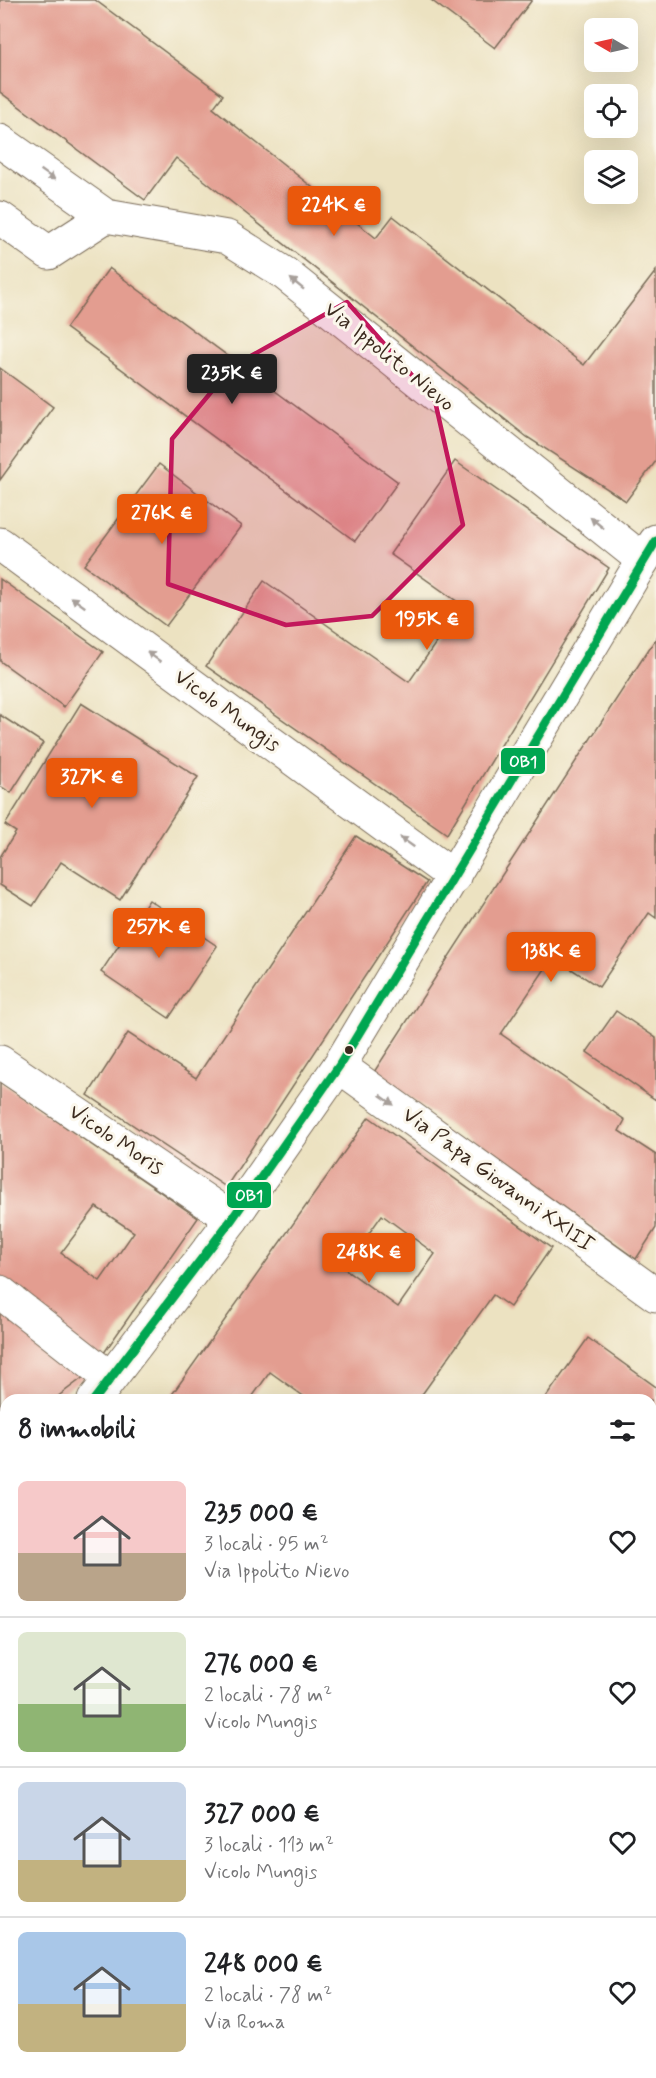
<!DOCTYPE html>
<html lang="it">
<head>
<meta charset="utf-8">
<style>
  :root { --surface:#fff; --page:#f2f2f2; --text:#202124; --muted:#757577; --line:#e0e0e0; --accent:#ea580c }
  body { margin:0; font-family:Mynerve,sans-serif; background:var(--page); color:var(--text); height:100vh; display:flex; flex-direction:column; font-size:22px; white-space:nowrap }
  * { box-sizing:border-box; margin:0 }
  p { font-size:20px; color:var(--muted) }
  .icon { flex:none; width:33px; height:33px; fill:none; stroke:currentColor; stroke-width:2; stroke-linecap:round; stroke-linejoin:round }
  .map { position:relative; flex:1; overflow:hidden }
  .side { position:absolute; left:0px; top:1394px; width:657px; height:686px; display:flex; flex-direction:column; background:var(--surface); border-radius:18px 18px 0 0; box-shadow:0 6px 24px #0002 }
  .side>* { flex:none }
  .needle { width:39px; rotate:279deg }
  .controls { position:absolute; left:584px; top:18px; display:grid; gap:12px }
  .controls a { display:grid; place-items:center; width:54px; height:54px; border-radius:9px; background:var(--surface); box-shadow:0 6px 24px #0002; font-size:30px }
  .price { position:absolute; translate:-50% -51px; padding:0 14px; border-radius:6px; background:var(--accent); color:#fff; font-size:20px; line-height:39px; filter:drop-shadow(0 2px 3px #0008) }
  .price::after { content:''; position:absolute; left:50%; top:36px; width:18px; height:14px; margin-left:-9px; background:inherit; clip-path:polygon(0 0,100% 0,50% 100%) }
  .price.on { background:#222; color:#fff }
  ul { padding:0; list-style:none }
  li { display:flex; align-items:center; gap:18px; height:150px; padding:0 18px }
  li+li { border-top:2px solid var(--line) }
  li span { display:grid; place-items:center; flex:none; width:168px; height:120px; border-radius:9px; color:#555 }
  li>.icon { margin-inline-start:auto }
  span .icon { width:72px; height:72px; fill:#fffc; stroke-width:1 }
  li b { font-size:26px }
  h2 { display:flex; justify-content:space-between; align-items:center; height:72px; padding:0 18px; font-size:26px }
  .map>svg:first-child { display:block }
</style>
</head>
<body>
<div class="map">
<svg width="656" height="2078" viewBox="0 0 656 2078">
  <rect width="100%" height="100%" fill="#fbf7ec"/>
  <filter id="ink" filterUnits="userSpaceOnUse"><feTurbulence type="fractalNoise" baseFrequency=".0167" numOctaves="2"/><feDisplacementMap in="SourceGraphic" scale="12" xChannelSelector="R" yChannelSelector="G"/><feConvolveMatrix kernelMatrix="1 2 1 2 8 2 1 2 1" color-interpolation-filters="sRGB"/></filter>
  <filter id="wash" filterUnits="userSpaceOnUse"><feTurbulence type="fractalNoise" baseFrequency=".008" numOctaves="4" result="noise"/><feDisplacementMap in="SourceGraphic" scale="24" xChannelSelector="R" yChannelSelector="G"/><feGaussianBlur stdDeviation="1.35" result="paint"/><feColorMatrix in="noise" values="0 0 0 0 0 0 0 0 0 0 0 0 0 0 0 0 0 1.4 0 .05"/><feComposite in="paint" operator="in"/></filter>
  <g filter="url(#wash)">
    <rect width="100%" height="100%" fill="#ece2c1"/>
    <g id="blocks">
      <g fill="#e39d90" fill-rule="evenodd">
        <polygon points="0,0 95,0 223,95 213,108 376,238 393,216 584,365 656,271 656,461 626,501 527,437 176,158 145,200 0,92"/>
        <polygon points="431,0 532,0 495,48"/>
        <polygon points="109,268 398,482 355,541 66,328"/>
        <polygon points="0,368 53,407 0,480"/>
        <polygon points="455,461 609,568 447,834 206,666 264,581 409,682 462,605 390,554"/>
        <polygon points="159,464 241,526 166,626 84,565"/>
        <polygon points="0,579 103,652 64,707 0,661"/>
        <polygon points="656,638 656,918 649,913 599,987 553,957 501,1034 625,1120 619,1131 656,1155 656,1228 636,1259 374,1072"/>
        <polygon points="81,703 198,777 120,900 61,862 33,906 0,885 0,857 16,832 5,825"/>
        <polygon points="0,715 43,743 11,793 0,786"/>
        <polygon points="356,836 427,882 226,1187 88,1095 128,1033 196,1078"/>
        <polygon points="149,900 217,946 169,1018 101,972"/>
        <polygon points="616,1011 656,1038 656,1100 587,1052"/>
        <path d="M0 1082 198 1218 99 1360 0 1286ZM96 1207 134 1232 100 1281 61 1253Z"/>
        <path d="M369 1117 551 1248 510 1307 493 1295 418 1400H309L270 1372 250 1400H168ZM382 1215 435 1254 398 1307 344 1268Z"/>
        <polygon points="0,1298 93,1370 53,1400 6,1400 6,1435 0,1440"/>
        <polygon points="588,1338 656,1387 656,1428 651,1435 651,1400 544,1400"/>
        <polygon points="651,1453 656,1456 656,1557 651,1554"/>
        <polygon points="0,1700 6,1706 6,1941 1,1961"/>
        <polygon points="651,1707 656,1711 656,1811 651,1808"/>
        <polygon points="651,2051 656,2056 656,2078 572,2078 577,2073 651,2073"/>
        <polygon points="461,2073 499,2073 495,2078 467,2078"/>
      </g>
    </g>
  </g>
  <g filter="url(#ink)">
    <use href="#blocks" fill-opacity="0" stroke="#796a57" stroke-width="1.5"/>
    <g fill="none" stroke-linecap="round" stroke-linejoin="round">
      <defs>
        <g id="minor">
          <polyline points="0,141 106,216 227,237 284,273 643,560"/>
          <polyline points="0,218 49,253 106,216"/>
          <polyline points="0,544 454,877"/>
          <polyline points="0,1062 232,1219"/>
          <polyline points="339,1066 656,1295"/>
          <polyline points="0,1292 110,1378"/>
          <polyline points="94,1400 232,1219 339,1066 643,560 656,541"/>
          <polyline points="0,1523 6,1515"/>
          <polyline points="0,1649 6,1658"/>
          <polyline points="651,1966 656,1961"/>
          <polyline points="10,2078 10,2073"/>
          <polyline points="538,2078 543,2073"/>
        </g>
      </defs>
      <use href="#minor" stroke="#796a57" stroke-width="35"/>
      <use href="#minor" stroke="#fff" stroke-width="33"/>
      <defs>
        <polyline id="bus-1" points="94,1400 232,1219 339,1066 656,541"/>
      </defs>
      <use href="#bus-1" stroke="#fbf7ec" stroke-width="14"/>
      <use href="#bus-1" stroke="#00a651" stroke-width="9"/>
    </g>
    <defs><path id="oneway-solid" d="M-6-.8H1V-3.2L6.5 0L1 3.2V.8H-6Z" transform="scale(1.5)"/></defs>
    <g fill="#a79f9a">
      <use href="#oneway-solid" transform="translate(48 175) rotate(35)"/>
      <use href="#oneway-solid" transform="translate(297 284) rotate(-141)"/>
      <use href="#oneway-solid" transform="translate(597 523) rotate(-141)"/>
      <use href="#oneway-solid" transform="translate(78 602) rotate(-144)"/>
      <use href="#oneway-solid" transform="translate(154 657) rotate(-144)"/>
      <use href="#oneway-solid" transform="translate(407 842) rotate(-144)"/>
      <use href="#oneway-solid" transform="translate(387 1100) rotate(36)"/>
    </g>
  </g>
  <path fill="#c2185b" fill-opacity="0.2" stroke="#c2185b" stroke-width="4.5" stroke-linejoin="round" d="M347 302 435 401 463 525 372 616 286 625 168 584 172 439 233 366Z"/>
  <circle fill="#3b2a1e" stroke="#fbf7ec" stroke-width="2" cx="349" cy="1050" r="5"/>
  <g text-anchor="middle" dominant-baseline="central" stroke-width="6" stroke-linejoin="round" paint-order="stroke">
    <g font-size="22" fill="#3b2a1e" stroke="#fbf7ec">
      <text transform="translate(389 357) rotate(39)">Via Ippolito Nievo</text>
      <text transform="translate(227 711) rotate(36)">Vicolo Mungis</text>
      <text transform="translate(116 1140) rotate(34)">Vicolo Moris</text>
      <text transform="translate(498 1180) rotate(36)">Via Papa Giovanni XXIII</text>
    </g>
  </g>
  <g stroke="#fbf7ec" stroke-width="2">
    <rect x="500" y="747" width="46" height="28" rx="6" fill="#00a651"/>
    <rect x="226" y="1181" width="46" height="28" rx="6" fill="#00a651"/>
  </g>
  <g font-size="16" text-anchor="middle" font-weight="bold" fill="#fff">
    <text x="523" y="767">OB1</text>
    <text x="249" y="1201">OB1</text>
  </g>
</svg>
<div class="controls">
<a><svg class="needle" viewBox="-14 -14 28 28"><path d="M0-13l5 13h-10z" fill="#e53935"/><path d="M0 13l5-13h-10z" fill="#757577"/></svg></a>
<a><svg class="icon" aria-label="locate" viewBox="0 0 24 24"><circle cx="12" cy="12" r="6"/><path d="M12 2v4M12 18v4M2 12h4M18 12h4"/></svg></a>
<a><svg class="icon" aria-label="layers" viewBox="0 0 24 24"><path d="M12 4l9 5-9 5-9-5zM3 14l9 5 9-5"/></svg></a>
</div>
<b class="price" style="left:334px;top:237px">224K €</b>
<b class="price on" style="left:232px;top:405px">235K €</b>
<b class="price" style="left:162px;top:545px">276K €</b>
<b class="price" style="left:427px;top:651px">195K €</b>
<b class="price" style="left:92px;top:809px">327K €</b>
<b class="price" style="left:159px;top:959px">257K €</b>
<b class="price" style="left:551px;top:983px">138K €</b>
<b class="price" style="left:369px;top:1284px">248K €</b>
<section class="side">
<h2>8 immobili<svg class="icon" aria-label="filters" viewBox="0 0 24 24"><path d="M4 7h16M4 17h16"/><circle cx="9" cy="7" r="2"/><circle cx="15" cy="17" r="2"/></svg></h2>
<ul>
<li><span style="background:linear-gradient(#f6c9c9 60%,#b9a48a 0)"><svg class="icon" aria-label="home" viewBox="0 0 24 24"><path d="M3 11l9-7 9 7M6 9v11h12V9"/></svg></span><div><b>235 000 €</b><p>3 locali · 95 m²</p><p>Via Ippolito Nievo</p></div><svg class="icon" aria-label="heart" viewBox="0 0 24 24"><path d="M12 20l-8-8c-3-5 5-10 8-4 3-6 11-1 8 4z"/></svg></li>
<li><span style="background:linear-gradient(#dfe7d0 60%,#8fb573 0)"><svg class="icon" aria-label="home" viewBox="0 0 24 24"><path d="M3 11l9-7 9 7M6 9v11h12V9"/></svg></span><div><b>276 000 €</b><p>2 locali · 78 m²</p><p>Vicolo Mungis</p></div><svg class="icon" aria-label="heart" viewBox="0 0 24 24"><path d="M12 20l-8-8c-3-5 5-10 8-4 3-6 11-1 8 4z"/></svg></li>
<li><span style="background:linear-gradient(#c9d6e8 65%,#c2b280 0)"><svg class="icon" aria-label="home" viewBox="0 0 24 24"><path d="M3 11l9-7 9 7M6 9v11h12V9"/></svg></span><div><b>327 000 €</b><p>3 locali · 113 m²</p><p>Vicolo Mungis</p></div><svg class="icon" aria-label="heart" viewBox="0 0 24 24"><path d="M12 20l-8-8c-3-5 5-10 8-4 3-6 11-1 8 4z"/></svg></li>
<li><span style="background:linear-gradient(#a9c7e8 60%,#c2b280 0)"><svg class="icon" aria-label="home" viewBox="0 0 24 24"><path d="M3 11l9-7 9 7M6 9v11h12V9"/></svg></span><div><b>248 000 €</b><p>2 locali · 78 m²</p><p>Via Roma</p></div><svg class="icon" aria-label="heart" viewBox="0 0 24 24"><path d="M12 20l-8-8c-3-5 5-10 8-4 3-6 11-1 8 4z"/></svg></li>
</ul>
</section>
</div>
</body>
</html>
